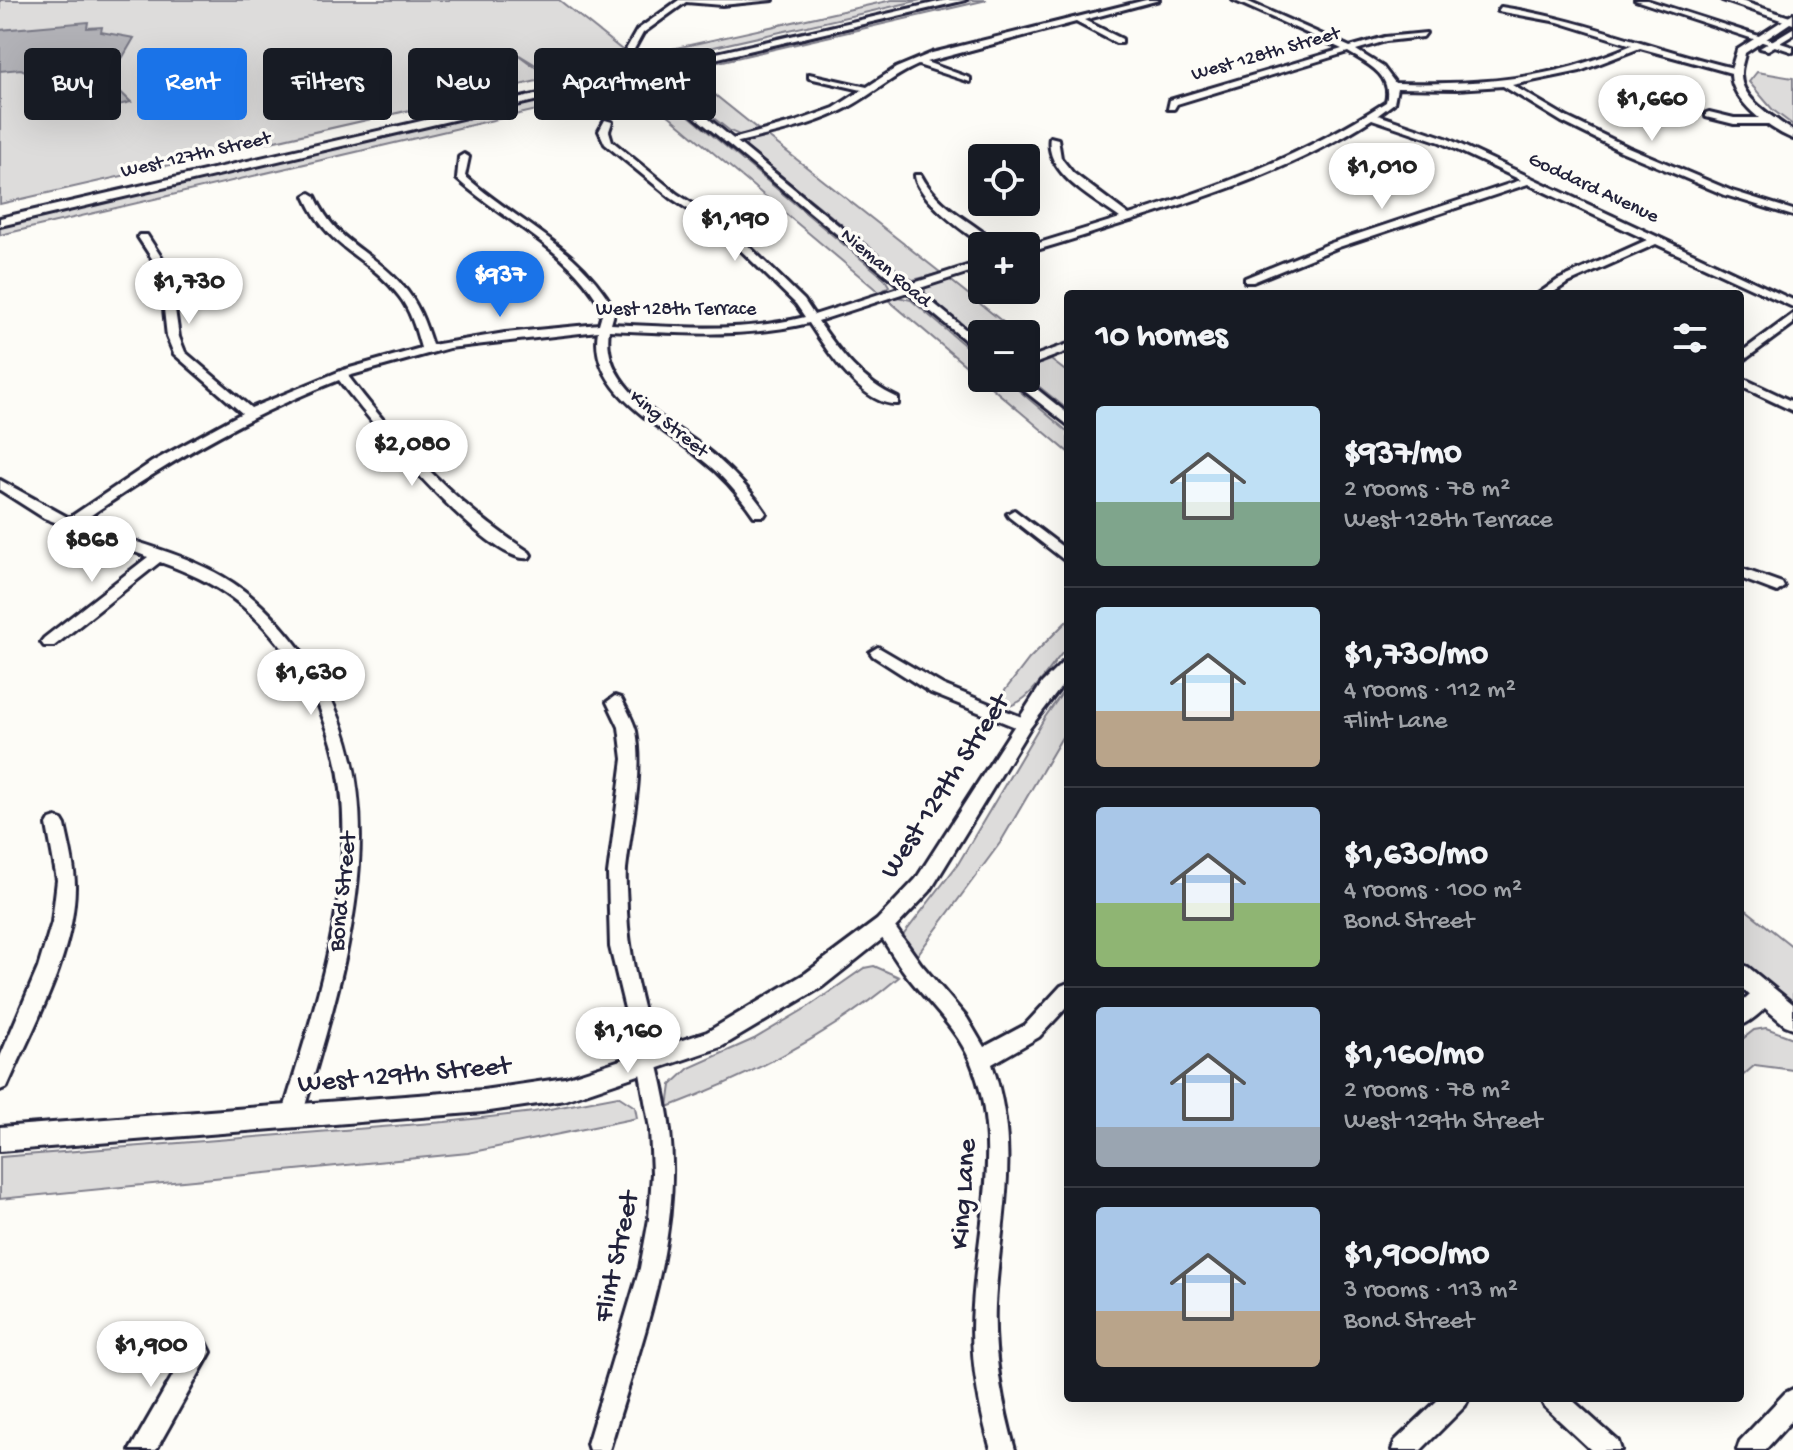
<!DOCTYPE html>
<html lang="en">
<head>
<meta charset="utf-8">
<style>
  :root { --surface:#171b24; --page:#20242c; --text:#f1f3f6; --muted:#9ea1a6; --line:#363941; --accent:#1a73e8 }
  body { margin:0; font-family:"Gochi Hand",sans-serif; background:var(--page); color:var(--text); height:100vh; display:flex; flex-direction:column; font-size:30px; white-space:nowrap }
  * { box-sizing:border-box; margin:0 }
  p { font-size:26px; color:var(--muted) }
  .icon { flex:none; width:44px; height:44px; fill:none; stroke:currentColor; stroke-width:2; stroke-linecap:round; stroke-linejoin:round }
  .map { position:relative; flex:1; overflow:hidden }
  .sheet { position:absolute; left:1064px; top:290px; width:680px; height:1112px; display:flex; flex-direction:column; background:var(--surface); border-radius:8px; box-shadow:0 8px 32px #0002 }
  .sheet>* { flex:none }
  .top-card { position:absolute; left:24px; top:48px; width:760px; height:72px; display:flex; gap:16px }
  .fabs { position:absolute; left:968px; top:144px; display:grid; gap:16px }
  .fabs a { display:grid; place-items:center; width:72px; height:72px; border-radius:8px; background:var(--surface); box-shadow:0 8px 32px #0002; font-size:40px }
  .price { position:absolute; translate:-50% -68px; padding:0 18px; border-radius:28px; background:#fff; color:#222; font-size:26px; line-height:52px; filter:drop-shadow(0 2px 4px #0008) }
  .price::after { content:''; position:absolute; left:50%; top:48px; width:24px; height:18px; margin-left:-12px; background:inherit; clip-path:polygon(0 0,100% 0,50% 100%) }
  .price.active { background:var(--accent); color:#fff }
  ul { padding:0; list-style:none }
  li { display:flex; align-items:center; gap:24px; height:200px; padding:0 32px }
  li+li { border-top:2px solid var(--line) }
  li span { display:grid; place-items:center; flex:none; width:224px; height:160px; border-radius:8px; color:#555 }
  li>.icon { margin-inline-start:auto }
  span .icon { width:96px; height:96px; fill:#fffc; stroke-width:1 }
  li b { font-size:34px }
  h2 { display:flex; justify-content:space-between; align-items:center; height:96px; padding:0 32px; font-size:34px }
  .chip { padding:0 28px; border-radius:8px; background:var(--surface); box-shadow:0 8px 32px #0002; font-size:28px; line-height:72px }
  .chip.active { background:var(--accent); color:#fff }
  .map>svg:first-child { display:block }
</style>
</head>
<body>
<div class="map">
<svg width="1793" height="1450" viewBox="0 0 1793 1450">
  <rect width="100%" height="100%" fill="#fdfcf7"/>
  <filter id="ink" filterUnits="userSpaceOnUse"><feTurbulence type="fractalNoise" baseFrequency=".0125" numOctaves="2"/><feDisplacementMap in="SourceGraphic" scale="16" xChannelSelector="R" yChannelSelector="G"/><feConvolveMatrix kernelMatrix="1 2 1 2 8 2 1 2 1" color-interpolation-filters="sRGB"/></filter>
  <g filter="url(#ink)">
    <g fill="#dddcdb" stroke="#807f8b" stroke-width="2">
      <polygon points="0,0 559,0 622,50 621,57 549,73 513,51 550,78 0,204"/>
      <polygon points="892,0 921,0 657,60 645,60 640,56"/>
      <polygon points="971,0 987,0 684,70 760,131 739,135 730,131 660,76 674,69"/>
      <polygon points="1757,72 1793,78 1793,125 1773,110 1749,82"/>
      <polygon points="638,78 646,80 884,278 889,286 880,293 635,87 0,235 0,224"/>
      <polygon points="767,136 941,273 913,280 904,275 746,147 747,141"/>
      <polygon points="949,279 1018,334 982,334 982,341 925,295 925,288"/>
      <polygon points="898,297 911,300 982,360 982,378 1004,378 1068,432 1068,452 887,299"/>
      <polygon points="1051,360 1068,373 1068,410 1027,377 1029,368"/>
      <path d="M1068 620V647C1046 668 1028 714 993 706L1029 659Z"/>
      <polygon points="1068,685 1068,727 1000,843 915,958 901,938 958,864 1045,717"/>
      <polygon points="1740,905 1793,947 1793,1003 1740,960"/>
      <path d="M874 966 899 977C831 1035 750 1076 668 1107L671 1085 689 1068 754 1039 808 1007 864 968Z"/>
      <polygon points="1766,1028 1793,1038 1793,1070 1755,1065 1740,1078 1740,1041 1754,1030"/>
      <polygon points="618,1096 635,1107 637,1118 468,1153 0,1199 0,1157 445,1122 534,1112"/>
    </g>
    <g fill="#b2b2b7" stroke="#787885" stroke-width="2">
      <polygon points="88,22 87,28 102,27 101,32 134,38 109,81 131,102 114,106 59,87 21,69 0,71 0,30"/>
      <path d="M503 61 515 67C503 85 471 94 451 86L450 82C465 68 483 62 503 61Z"/>
    </g>
    <g fill="none" stroke-linecap="round" stroke-linejoin="round">
      <defs>
        <g id="minor">
          <polygon points="679,0 773,0 722,5 686,2 643,33 632,53 644,67 637,69 624,53 637,30"/>
          <path d="M1146 0H1159L1084 20 1122 39V43H1116L1076 22 926 62 970 78V82L918 65C888 78 868 99 839 112 805 128 766 135 730 144L725 141 795 122 834 108 862 90 809 78V74L867 87 896 68 932 53Z"/>
          <path d="M1233 0H1244L1350 47 1385 37 1426 33 1423 37 1386 41 1356 50 1383 67 1395 83C1481 85 1553 80 1632 45L1558 22 1498 11 1501 7C1582 19 1658 51 1738 69L1739 71 1735 74 1640 48 1580 71 1512 85 1568 118 1628 147 1732 191 1793 210V216L1725 195 1621 151 1562 122 1503 86 1456 89 1397 88 1394 103 1378 115 1446 138 1793 300V307L1656 244 1566 284 1551 294H1538L1558 280 1647 240 1528 184 1339 247 1253 282H1245V278L1331 243 1521 180 1440 142 1372 119C1300 166 1218 193 1137 219 1100 230 1063 243 1026 253V247L1120 218C1094 199 1044 174 1050 137L1058 139 1061 158 1073 173 1129 215C1220 187 1306 154 1386 102 1393 75 1368 64 1348 52L1177 104 1174 109H1168L1170 100 1342 49Z"/>
          <polygon points="1635,0 1647,0 1793,47 1793,52"/>
          <polygon points="1709,112 1734,118 1774,118 1778,121 1774,124 1734,124 1706,117 1706,113"/>
          <path d="M605 120 612 122 609 131 612 141 677 194 728 226 804 300 814 315 982 261V268L818 321C840 353 862 382 898 398V404C863 407 826 349 809 323 741 339 677 333 609 330 600 390 672 422 711 453 732 471 751 490 766 513L764 516H754C739 494 721 474 700 458 661 426 588 391 598 331L449 348 348 376C400 444 457 506 529 552L531 555 529 558C489 566 364 414 339 380 246 416 162 465 80 523 130 542 188 553 233 583 262 602 284 628 305 656 406 793 345 968 302 1116L299 1123 292 1126 285 1123 282 1116C318 995 373 844 324 720 320 709 316 696 310 686 304 676 296 667 289 657 253 607 217 582 160 562L54 646H44L41 642 44 638 148 557 44 518 0 490V480L69 518 152 462 242 413 174 354 167 337 161 281 155 263 138 237 139 235H147L165 263 171 281 179 337 185 352 251 408 343 370 421 348C416 330 411 311 399 296 367 254 329 252 305 196L310 193 315 196C336 244 370 249 401 284 418 302 425 323 432 345L505 333 599 324 603 310C569 248 508 224 457 179L459 157 464 154 469 157 465 176C519 224 577 244 615 310L611 324C676 327 740 333 805 317L796 304 720 230 671 198 605 144 599 131Z"/>
          <path d="M915 175H921C939 209 973 221 1000 246 998 246 989 246 987 245 968 238 915 195 915 175Z"/>
          <polygon points="1068,344 1068,351 1026,367 1026,359"/>
          <polygon points="1740,377 1793,402 1793,411 1740,386"/>
          <polygon points="1014,510 1068,551 1068,563 1009,517 1007,514"/>
          <polygon points="1740,568 1782,583 1784,587 1777,592 1740,578"/>
          <polygon points="878,647 943,685 1029,720 1031,724 1029,728 1023,730 931,693 873,656 870,652"/>
          <path d="M615 696 621 698C626 708 633 720 636 731 644 776 631 824 626 869 625 883 627 898 627 912 630 986 662 1057 670 1131 682 1239 641 1342 611 1444L609 1450H589L587 1444 640 1268 649 1219 652 1173 650 1129 638 1062 610 947 608 874 623 759 619 727 607 702Z"/>
          <path d="M56 818 62 820 65 825C69 845 75 866 75 887 74 956 34 1025 7 1087L0 1090V1057L38 968 52 922 57 880 47 825 50 820Z"/>
          <path d="M884 918 890 920 921 964 967 1018 984 1047 1025 1025 1061 986 1068 983V1006L1039 1037 992 1064C1022 1152 1000 1217 995 1305 993 1355 1002 1403 1015 1450H991C978 1403 969 1355 973 1306 978 1223 1004 1140 970 1060 956 1028 929 1004 908 977 897 963 888 947 878 932L875 926 878 920Z"/>
          <path d="M1765 985 1772 988 1775 994C1769 1006 1753 1021 1740 1026V1004L1758 988Z"/>
          <polygon points="199,1340 207,1344 211,1352 156,1450 130,1450 191,1344"/>
          <polygon points="1793,1389 1793,1419 1765,1450 1737,1450 1740,1441 1785,1393"/>
          <polygon points="1440,1398 1469,1398 1465,1406 1421,1450 1392,1450 1395,1441"/>
          <polygon points="1540,1398 1570,1398 1618,1441 1621,1450 1591,1450 1544,1406"/>
        </g>
        <g id="tertiary">
          <path d="M1793 14V21L1745 53C1744 60 1741 66 1741 73 1739 99 1775 118 1793 131V139C1771 130 1732 102 1731 75 1731 67 1735 57 1737 50Z"/>
          <polygon points="1793,28 1793,35 1768,50 1760,48"/>
          <polygon points="637,65 643,65 982,343 982,354 637,69"/>
          <polygon points="1793,314 1793,324 1740,363 1740,353"/>
          <polygon points="1008,378 1023,378 1068,414 1068,425"/>
          <polygon points="1068,661 1068,678 1029,729 930,891 891,932 822,987 721,1047 565,1100 483,1112 0,1151 0,1127 483,1090 565,1078 707,1032 806,973 877,920 916,879 1042,683 1062,663"/>
          <polygon points="1740,964 1748,967 1793,1004 1793,1028 1785,1025 1740,987"/>
        </g>
        <g id="secondary">
          <polygon points="947,0 966,0 0,226 0,218"/>
          <polygon points="1722,0 1738,0 1793,18 1793,24"/>
        </g>
      </defs>
      <use href="#minor" stroke="#22223b" stroke-width="6"/>
      <use href="#tertiary" stroke="#22223b" stroke-width="6"/>
      <use href="#secondary" stroke="#22223b" stroke-width="6"/>
      <use href="#minor" fill="#fdfcf7" fill-rule="evenodd"/>
      <use href="#tertiary" fill="#fdfcf7" fill-rule="evenodd"/>
      <use href="#secondary" fill="#fdfcf7" fill-rule="evenodd"/>
    </g>
  </g>
  <g text-anchor="middle" dominant-baseline="central" stroke-width="7" stroke-linejoin="round" paint-order="stroke">
    <g font-size="20" fill="#22223b" stroke="#fdfcf7">
      <text transform="translate(1266 55) rotate(-16)">West 128th Street</text>
      <text transform="translate(196 156) rotate(-13)">West 127th Street</text>
      <text transform="translate(1593 189) rotate(25)">Goddard Avenue</text>
      <text transform="translate(885 269) rotate(40)">Nieman Road</text>
      <text x="676" y="310">West 128th Terrace</text>
      <text transform="translate(668 425) rotate(39)">King Street</text>
    </g>
    <g font-size="24" fill="#22223b" stroke="#fdfcf7">
      <text transform="translate(344 892) rotate(-84)">Bond Street</text>
    </g>
    <g font-size="28" fill="#22223b" stroke="#fdfcf7">
      <text transform="translate(946 787) rotate(-57)">West 129th Street</text>
      <text transform="translate(404 1076) rotate(-5)">West 129th Street</text>
      <text transform="translate(965 1194) rotate(-86)">King Lane</text>
      <text transform="translate(618 1257) rotate(-78)">Flint Street</text>
    </g>
  </g>
</svg>
<div class="fabs">
<a><svg class="icon" aria-label="locate" viewBox="0 0 24 24"><circle cx="12" cy="12" r="6"/><path d="M12 2v4M12 18v4M2 12h4M18 12h4"/></svg></a>
<a>+</a>
<a>−</a>
</div>
<b class="price" style="left:1652px;top:143px">$1,660</b>
<b class="price" style="left:1382px;top:211px">$1,010</b>
<b class="price" style="left:735px;top:263px">$1,190</b>
<b class="price active" style="left:500px;top:319px">$937</b>
<b class="price" style="left:189px;top:326px">$1,730</b>
<b class="price" style="left:412px;top:488px">$2,080</b>
<b class="price" style="left:92px;top:584px">$868</b>
<b class="price" style="left:311px;top:717px">$1,630</b>
<b class="price" style="left:628px;top:1075px">$1,160</b>
<b class="price" style="left:151px;top:1389px">$1,900</b>
<div class="top-card">
<a class="chip">Buy</a>
<a class="chip active">Rent</a>
<a class="chip">Filters</a>
<a class="chip">New</a>
<a class="chip">Apartment</a>
</div>
<section class="sheet">
<h2>10 homes<svg class="icon" aria-label="filters" viewBox="0 0 24 24"><path d="M4 7h16M4 17h16"/><circle cx="9" cy="7" r="2"/><circle cx="15" cy="17" r="2"/></svg></h2>
<ul>
<li><span style="background:linear-gradient(#bfe0f5 60%,#7fa58c 0)"><svg class="icon" aria-label="home" viewBox="0 0 24 24"><path d="M3 11l9-7 9 7M6 9v11h12V9"/></svg></span><div><b>$937/mo</b><p>2 rooms · 78 m²</p><p>West 128th Terrace</p></div></li>
<li><span style="background:linear-gradient(#bfe0f5 65%,#b9a48a 0)"><svg class="icon" aria-label="home" viewBox="0 0 24 24"><path d="M3 11l9-7 9 7M6 9v11h12V9"/></svg></span><div><b>$1,730/mo</b><p>4 rooms · 112 m²</p><p>Flint Lane</p></div></li>
<li><span style="background:linear-gradient(#a9c7e8 60%,#8fb573 0)"><svg class="icon" aria-label="home" viewBox="0 0 24 24"><path d="M3 11l9-7 9 7M6 9v11h12V9"/></svg></span><div><b>$1,630/mo</b><p>4 rooms · 100 m²</p><p>Bond Street</p></div></li>
<li><span style="background:linear-gradient(#a9c7e8 75%,#9aa5b1 0)"><svg class="icon" aria-label="home" viewBox="0 0 24 24"><path d="M3 11l9-7 9 7M6 9v11h12V9"/></svg></span><div><b>$1,160/mo</b><p>2 rooms · 78 m²</p><p>West 129th Street</p></div></li>
<li><span style="background:linear-gradient(#a9c7e8 65%,#b9a48a 0)"><svg class="icon" aria-label="home" viewBox="0 0 24 24"><path d="M3 11l9-7 9 7M6 9v11h12V9"/></svg></span><div><b>$1,900/mo</b><p>3 rooms · 113 m²</p><p>Bond Street</p></div></li>
</ul>
</section>
</div>
</body>
</html>
